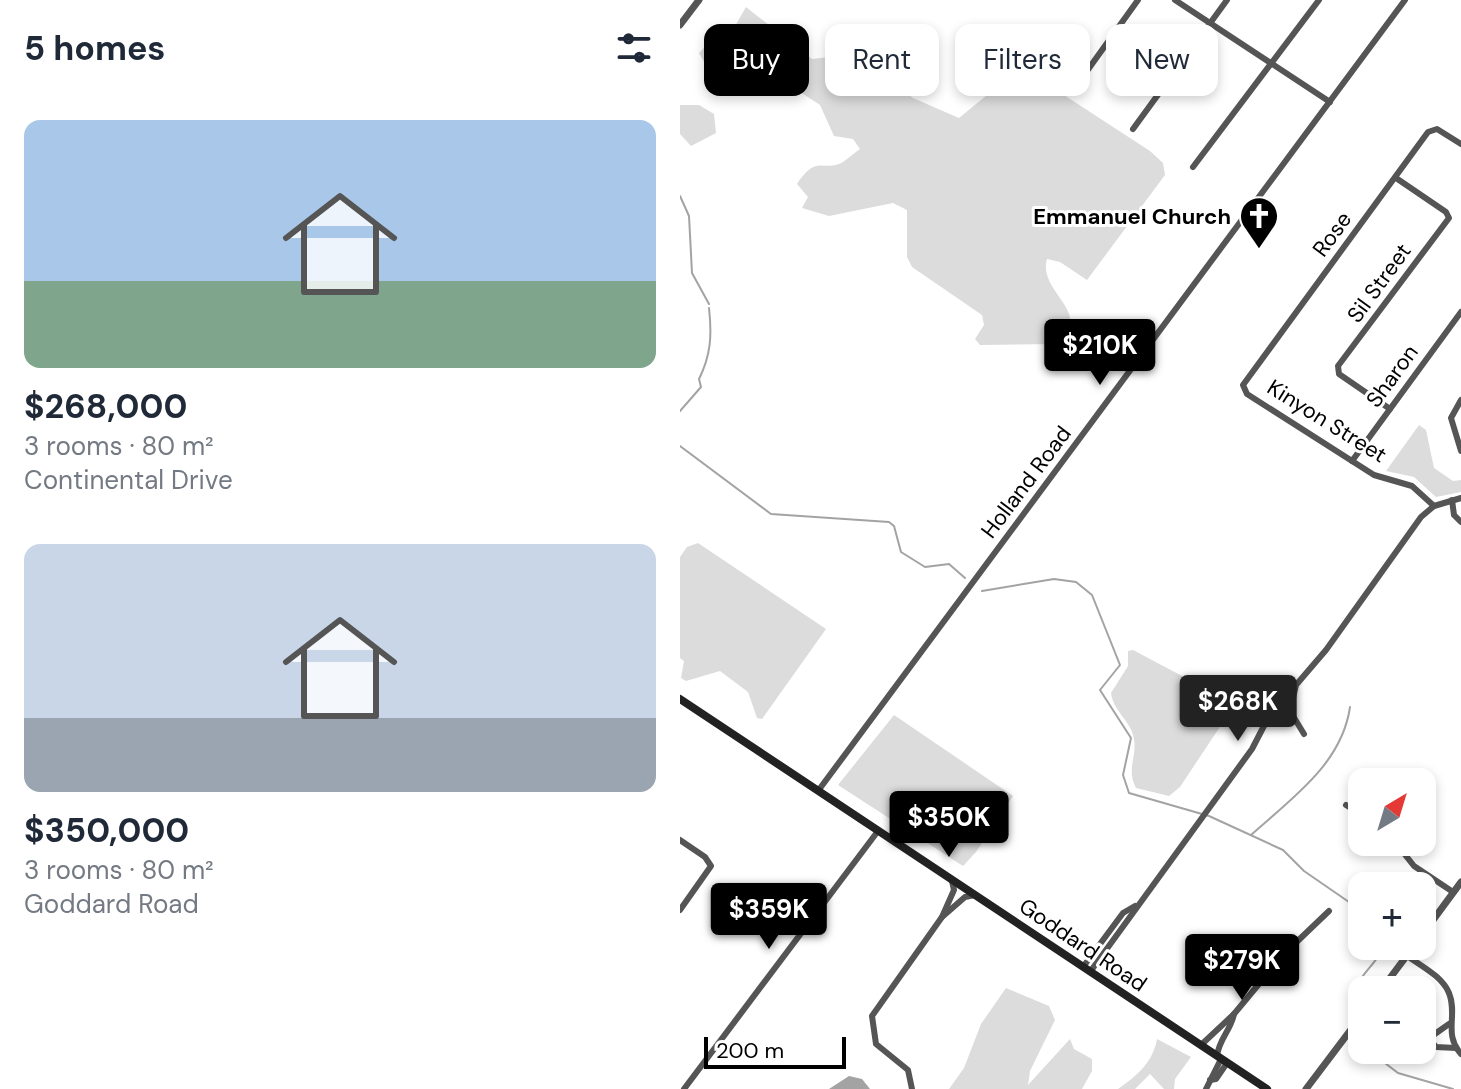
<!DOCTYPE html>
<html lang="en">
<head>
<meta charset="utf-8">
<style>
  :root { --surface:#fff; --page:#f2f2f3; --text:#1f2937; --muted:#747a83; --accent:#000 }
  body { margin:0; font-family:"DM Sans",sans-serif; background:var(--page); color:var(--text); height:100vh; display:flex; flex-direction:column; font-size:30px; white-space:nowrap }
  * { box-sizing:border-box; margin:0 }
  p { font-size:26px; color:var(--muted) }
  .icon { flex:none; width:44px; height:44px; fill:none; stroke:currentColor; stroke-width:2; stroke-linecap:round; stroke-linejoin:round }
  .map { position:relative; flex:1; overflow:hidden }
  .panel { display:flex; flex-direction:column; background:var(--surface); width:680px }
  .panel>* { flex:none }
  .top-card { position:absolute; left:24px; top:24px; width:636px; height:72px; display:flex; gap:16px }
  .needle { width:52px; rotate:38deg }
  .buttons { position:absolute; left:668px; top:768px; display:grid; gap:16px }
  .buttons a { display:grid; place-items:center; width:88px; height:88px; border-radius:16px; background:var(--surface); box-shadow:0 4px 12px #0003; font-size:40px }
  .scale { position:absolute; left:24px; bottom:20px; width:142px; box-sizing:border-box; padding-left:8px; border:4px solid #000; border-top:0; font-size:22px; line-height:28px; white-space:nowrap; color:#000; -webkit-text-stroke:6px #fff; paint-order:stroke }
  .price { position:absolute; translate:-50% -68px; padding:0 18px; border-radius:8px; background:var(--accent); color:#fff; font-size:26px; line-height:52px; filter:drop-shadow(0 2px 4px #0008) }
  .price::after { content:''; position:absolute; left:50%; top:48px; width:24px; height:18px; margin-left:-12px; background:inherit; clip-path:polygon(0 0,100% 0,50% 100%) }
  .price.active { background:#222; color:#fff }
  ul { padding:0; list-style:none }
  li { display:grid; align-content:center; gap:16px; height:424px; padding:0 24px }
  li span { display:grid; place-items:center; height:248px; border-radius:16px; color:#555 }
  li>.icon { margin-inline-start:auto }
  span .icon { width:144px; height:144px; fill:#fffc; stroke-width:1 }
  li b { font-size:34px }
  h2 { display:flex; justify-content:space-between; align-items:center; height:96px; padding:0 24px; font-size:34px }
  .chip { padding:0 28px; border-radius:16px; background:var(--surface); box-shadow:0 4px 12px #0003; font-size:28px; line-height:72px }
  .chip.active { background:var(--accent); color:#fff }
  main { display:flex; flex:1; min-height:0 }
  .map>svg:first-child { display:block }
</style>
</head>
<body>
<main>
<section class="panel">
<h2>5 homes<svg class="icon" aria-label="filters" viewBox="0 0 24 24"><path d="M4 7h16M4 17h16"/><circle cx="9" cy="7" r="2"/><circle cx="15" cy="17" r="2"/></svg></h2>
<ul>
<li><span style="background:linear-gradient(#a9c7e8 65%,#7fa58c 0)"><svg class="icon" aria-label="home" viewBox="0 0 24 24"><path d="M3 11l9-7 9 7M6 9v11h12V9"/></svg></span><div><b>$268,000</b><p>3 rooms · 80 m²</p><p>Continental Drive</p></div></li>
<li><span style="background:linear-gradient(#c9d6e8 70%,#9aa5b1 0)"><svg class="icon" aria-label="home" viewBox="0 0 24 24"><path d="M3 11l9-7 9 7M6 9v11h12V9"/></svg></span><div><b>$350,000</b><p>3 rooms · 80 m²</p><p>Goddard Road</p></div></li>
</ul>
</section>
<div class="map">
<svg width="781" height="1089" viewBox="0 0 781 1089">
  <rect width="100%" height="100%" fill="#fff"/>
  <g fill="#dcdcdc">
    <path d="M66 7 132 59 173 54 233 98 279 118 341 67 470 151 483 163 485 175 407 280 380 262 367 259C357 293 418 314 375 344L300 345 295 339 304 325 302 315 232 267 227 257V210L213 203 149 216 122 208 128 197 117 184C137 153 144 173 163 162 169 158 174 153 180 149L173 139 154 136 140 105 76 63 65 76 33 78 19 53 37 34 47 40Z"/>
    <polygon points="0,105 19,105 34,114 36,133 11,146 0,134"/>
    <polygon points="739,425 746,430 754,468 773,481 781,480 781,492 756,497 734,477 706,471"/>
    <polygon points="18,543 146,629 82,719 77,718 68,692 40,671 6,681 1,678 4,661 0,658 0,557 7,547"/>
    <path d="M453 650 555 704 500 787 489 796 456 788C446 769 457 758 454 739 452 722 433 711 431 693L448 666V651Z"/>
    <polygon points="214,715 333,796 296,852 283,866 158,785"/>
    <polygon points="326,988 369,1006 375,1020 350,1071 348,1085 390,1039 394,1049 412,1059 412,1071 402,1089 269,1089 284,1068 301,1024"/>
    <path d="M477 1039 511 1057 495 1079 494 1089H484L470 1074 455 1089H438C457 1076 473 1062 477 1039Z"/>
  </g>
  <polygon fill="#a3a3a3" points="169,1076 182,1079 190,1089 149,1089"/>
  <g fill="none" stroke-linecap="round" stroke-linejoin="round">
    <g stroke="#a3a3a3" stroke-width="2">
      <polyline points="0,196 9,216 12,273 29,304"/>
      <path d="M0 411 21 387 19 379C31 355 32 335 29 308"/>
      <polyline points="0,446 91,514 209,522 214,526 221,552 245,567 269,564 285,578"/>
      <polyline points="302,591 374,579 396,582 412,595 440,665 420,690 451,738 443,775 449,793 529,816 603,850 624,871 682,911"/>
      <path d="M571 835C611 799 662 764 670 707"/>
      <path d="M677 992C677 974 699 964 702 946"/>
      <polyline points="688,1050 718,1073 773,1089"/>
    </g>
    <g stroke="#555" stroke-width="6">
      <polyline points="495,0 650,102"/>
      <polyline points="394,89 458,0"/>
      <polyline points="453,129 547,0"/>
      <polyline points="513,167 639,0"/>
      <polyline points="781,400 771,418 781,451"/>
      <polyline points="710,409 659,374 658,366 769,218 766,212 716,178"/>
      <polyline points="672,461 781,312"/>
      <polyline points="772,500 774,515 781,522"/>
      <polyline points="754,506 732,486 694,475 567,394 563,385 748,132 757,129 781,144"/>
      <polyline points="624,734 610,711 616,685 646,650 741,517 754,506 781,498"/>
      <polyline points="138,791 725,0"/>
      <polyline points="666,805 682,815"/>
      <polyline points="0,840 25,857 31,866 0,910"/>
      <polyline points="715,842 734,866 773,892"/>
      <polyline points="262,917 285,897 295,895"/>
      <path d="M726 955C741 966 762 976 769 993 778 1015 763 1034 781 1054"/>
      <polyline points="403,967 443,913 455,906"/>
      <polyline points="410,972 572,749 586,722 610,711"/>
      <polyline points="554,1014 603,955 649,911"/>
      <polyline points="769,1024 752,1036 751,1041 756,1047 776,1048"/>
      <path d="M521 1045 554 1014C551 1030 539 1039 537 1056"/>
      <polyline points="530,1080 536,1079 547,1063"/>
      <polyline points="4,1089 198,831"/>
      <polyline points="232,1089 228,1070 196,1044 192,1016 262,917 274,890 272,881"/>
      <polyline points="526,1089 541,1059"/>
    </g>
    <g stroke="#555" stroke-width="7">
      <polyline points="0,25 19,0"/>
      <polyline points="742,935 781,882"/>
      <polyline points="701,990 734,946"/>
      <polyline points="626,1089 682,1015"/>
    </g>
    <polyline stroke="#222" stroke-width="8" points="0,699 587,1089"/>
  </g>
  <defs>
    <symbol id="church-pin" viewBox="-11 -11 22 30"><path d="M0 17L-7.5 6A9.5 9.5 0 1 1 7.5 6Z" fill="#000" stroke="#fff"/><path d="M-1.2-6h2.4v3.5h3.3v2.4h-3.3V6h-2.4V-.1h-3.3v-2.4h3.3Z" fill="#fff"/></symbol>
  </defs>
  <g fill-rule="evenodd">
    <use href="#church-pin" x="557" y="194" width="44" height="60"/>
  </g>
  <g text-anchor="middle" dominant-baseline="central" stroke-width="6" stroke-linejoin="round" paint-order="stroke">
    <g font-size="22" font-weight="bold" fill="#000" stroke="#fff" text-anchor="end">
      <text x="551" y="216">Emmanuel Church</text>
    </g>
    <g font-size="22" fill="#000" stroke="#fff">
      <text transform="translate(652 234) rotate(-54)">Rose</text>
      <text transform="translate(699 283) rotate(-54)">Sil Street</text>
      <text transform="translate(712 376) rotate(-54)">Sharon</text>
      <text transform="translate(647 421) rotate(32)">Kinyon Street</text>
      <text transform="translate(346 482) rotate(-53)">Holland Road</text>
      <text transform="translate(403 945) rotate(34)">Goddard Road</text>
    </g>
  </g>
</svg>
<div class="buttons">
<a><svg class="needle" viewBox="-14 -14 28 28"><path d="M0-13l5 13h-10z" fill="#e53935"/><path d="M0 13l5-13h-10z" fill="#747a83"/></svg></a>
<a>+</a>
<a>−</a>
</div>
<div class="scale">200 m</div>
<b class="price" style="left:420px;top:387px">$210K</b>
<b class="price active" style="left:558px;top:743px">$268K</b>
<b class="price" style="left:269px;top:859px">$350K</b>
<b class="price" style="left:89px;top:951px">$359K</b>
<b class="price" style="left:562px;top:1002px">$279K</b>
<div class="top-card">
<a class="chip active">Buy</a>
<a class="chip">Rent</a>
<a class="chip">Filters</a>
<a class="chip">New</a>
</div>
</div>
</main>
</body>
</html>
